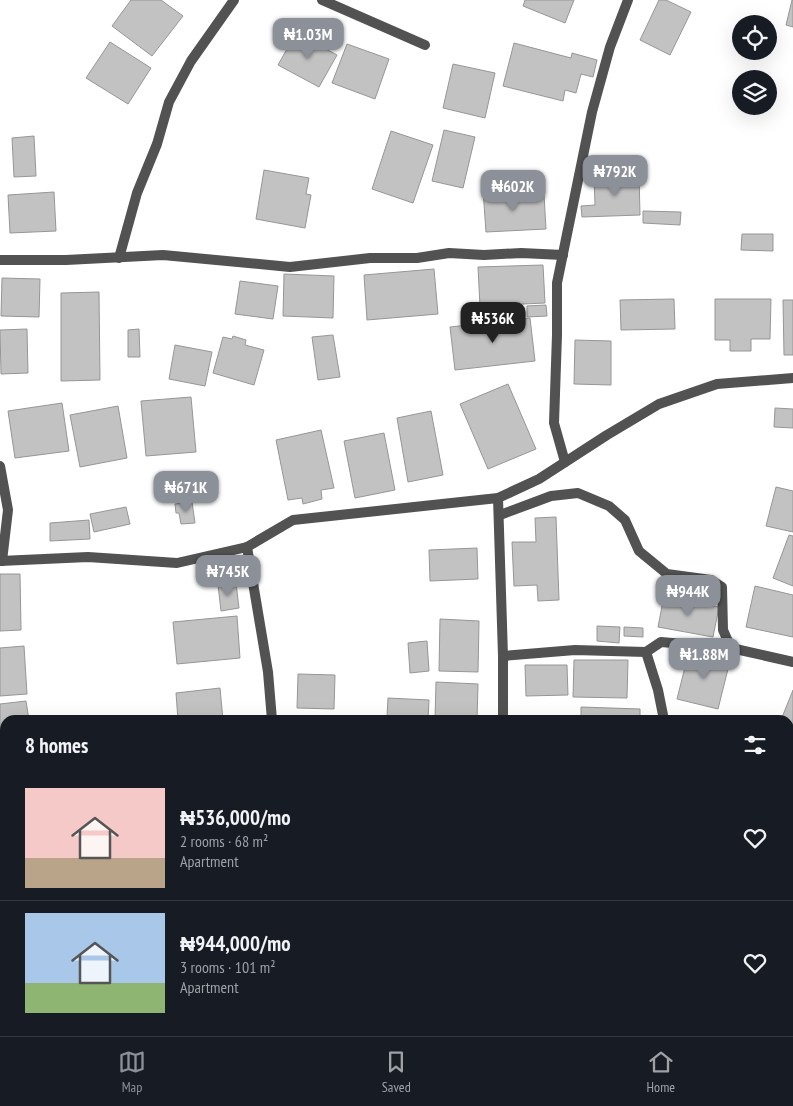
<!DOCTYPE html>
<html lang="en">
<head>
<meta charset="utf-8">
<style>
  :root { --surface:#171b24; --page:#242831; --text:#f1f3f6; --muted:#9ea1a6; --line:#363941; --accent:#8c9099 }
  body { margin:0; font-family:"PT Sans Narrow",sans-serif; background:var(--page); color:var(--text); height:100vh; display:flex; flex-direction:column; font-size:19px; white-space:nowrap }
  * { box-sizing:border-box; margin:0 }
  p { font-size:16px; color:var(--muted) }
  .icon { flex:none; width:28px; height:28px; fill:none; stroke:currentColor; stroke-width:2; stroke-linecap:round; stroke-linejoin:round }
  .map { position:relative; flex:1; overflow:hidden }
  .sheet { position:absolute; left:0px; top:715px; width:794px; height:321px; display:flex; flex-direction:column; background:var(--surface); border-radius:15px 15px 0 0; box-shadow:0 5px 20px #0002 }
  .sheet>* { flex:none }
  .controls { position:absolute; left:732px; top:15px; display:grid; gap:10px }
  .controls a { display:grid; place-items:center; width:45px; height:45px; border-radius:50%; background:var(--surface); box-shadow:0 5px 20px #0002; font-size:25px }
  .price { position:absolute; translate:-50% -42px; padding:0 11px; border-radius:10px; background:var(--accent); color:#fff; font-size:16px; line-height:32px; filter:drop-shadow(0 1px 2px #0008) }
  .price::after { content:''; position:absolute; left:50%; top:30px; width:15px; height:11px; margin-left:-8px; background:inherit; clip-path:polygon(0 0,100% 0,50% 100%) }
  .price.selected { background:#222; color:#fff }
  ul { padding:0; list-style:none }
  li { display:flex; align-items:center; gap:15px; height:125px; padding:0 25px }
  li+li { border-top:1px solid var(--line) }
  li span { display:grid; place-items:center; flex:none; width:140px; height:100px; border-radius:0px; color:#555 }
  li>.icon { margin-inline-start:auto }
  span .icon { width:60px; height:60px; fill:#fffc; stroke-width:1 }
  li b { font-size:21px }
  h2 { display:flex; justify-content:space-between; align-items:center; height:60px; padding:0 25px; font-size:21px }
  .dock { display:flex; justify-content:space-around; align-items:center; height:70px; border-top:1px solid var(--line); background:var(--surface); font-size:14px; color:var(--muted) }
  .dock a { display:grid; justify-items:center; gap:2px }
  .dock .selected { color:var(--accent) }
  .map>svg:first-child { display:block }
</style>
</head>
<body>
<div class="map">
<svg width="793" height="1036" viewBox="0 0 793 1036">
  <rect width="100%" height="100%" fill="#fff"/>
  <g fill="#c2c2c2" stroke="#969696">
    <polygon points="131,0 161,0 183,16 152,56 112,26"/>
    <polygon points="525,0 574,0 565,23 523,6"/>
    <polygon points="659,0 666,0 691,12 670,55 640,40"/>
    <polygon points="792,0 793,0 793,27 786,25"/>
    <polygon points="296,33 337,55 319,87 278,65"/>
    <polygon points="110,42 151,68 128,104 86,78"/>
    <polygon points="514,43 571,58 572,53 597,60 593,77 581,74 576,93 565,90 563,101 503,86"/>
    <polygon points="347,44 389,59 375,99 332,83"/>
    <polygon points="453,64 495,73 485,118 443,108"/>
    <polygon points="444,130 475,137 463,188 432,181"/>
    <polygon points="391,131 433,145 413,203 372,189"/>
    <polygon points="34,136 36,176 14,177 12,138"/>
    <polygon points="264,170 309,178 306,194 311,195 305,228 256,219"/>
    <polygon points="639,174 640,215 582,217 581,206 595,205 594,176"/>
    <polygon points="505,189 506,197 544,195 546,229 486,232 483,190"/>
    <polygon points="54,192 56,231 10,233 8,195"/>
    <polygon points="643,211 681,212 680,225 643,223"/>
    <polygon points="742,234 773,234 773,251 741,250"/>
    <polygon points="543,265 545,303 480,306 478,267"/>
    <polygon points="434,269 438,314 367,320 364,275"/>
    <polygon points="284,274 334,276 333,318 283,316"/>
    <polygon points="2,278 40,279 39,317 1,316"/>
    <polygon points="240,281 278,286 273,319 235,314"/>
    <polygon points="99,292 100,380 61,381 61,293"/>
    <polygon points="674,299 675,329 621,330 620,300"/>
    <polygon points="715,299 771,299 770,339 751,339 751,351 730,351 730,340 715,340"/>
    <polygon points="783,300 793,300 793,355 784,355"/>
    <polygon points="546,305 547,316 527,317 527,306"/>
    <polygon points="530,318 535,361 455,370 450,327"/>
    <polygon points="27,329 28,373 1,374 0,330"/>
    <polygon points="139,329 140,357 128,357 128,330"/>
    <polygon points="333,335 340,377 318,380 312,337"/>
    <polygon points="233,336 246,340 245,345 264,350 254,385 213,373 223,337 232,339"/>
    <polygon points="575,340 611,341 611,385 574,384"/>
    <polygon points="175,345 212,352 205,386 169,379"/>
    <polygon points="508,384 536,449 488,469 460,404"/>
    <polygon points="191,397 196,452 146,456 141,401"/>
    <polygon points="62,403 69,451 15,458 8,411"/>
    <polygon points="118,406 127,458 80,467 70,415"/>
    <polygon points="775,408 793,409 793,428 774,427"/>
    <polygon points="431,411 443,475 408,482 397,418"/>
    <polygon points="321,430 334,488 321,490 322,499 303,504 302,498 288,500 276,440"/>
    <polygon points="384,433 395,490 355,498 344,441"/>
    <polygon points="776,487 793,491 793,532 766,526"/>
    <polygon points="192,502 195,523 181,524 179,513 176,513 175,504"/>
    <polygon points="126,507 130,524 94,532 90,514"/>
    <polygon points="556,517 559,600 538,601 537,585 514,586 512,542 536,542 535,518"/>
    <polygon points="89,520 90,539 50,541 50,523"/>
    <polygon points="789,535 793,536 793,586 773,578"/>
    <polygon points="477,548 478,579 430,581 429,550"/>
    <polygon points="0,574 20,574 21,630 0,631"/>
    <polygon points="236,583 239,608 221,611 218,585"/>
    <polygon points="755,586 793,595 793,637 746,627"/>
    <polygon points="664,596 719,607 713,637 658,627"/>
    <polygon points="237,616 240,658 177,664 173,622"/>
    <polygon points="440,619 479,621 478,672 439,671"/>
    <polygon points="597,626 620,627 619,643 597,641"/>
    <polygon points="624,627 643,628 643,637 624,636"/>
    <polygon points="427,641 429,671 410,673 408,643"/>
    <polygon points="24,646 27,694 0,696 0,648"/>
    <polygon points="689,651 730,661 718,709 677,699"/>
    <polygon points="574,660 628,660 627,698 573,697"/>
    <polygon points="525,665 567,665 568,695 526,696"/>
    <polygon points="298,674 335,675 334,709 297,708"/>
    <polygon points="436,682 478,684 477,720 435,720"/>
    <polygon points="220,688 223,720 178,720 176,693"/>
    <polygon points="793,690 793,738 789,737 789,720 781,720"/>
    <polygon points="388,698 429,700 428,720 387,717"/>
    <polygon points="26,701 29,720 5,720 5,735 0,735 0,704"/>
    <polygon points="581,707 640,709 640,720 581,720"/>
    <polygon points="5,740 5,773 3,774 2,771 0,772 0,741"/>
    <rect x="0" y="795" width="5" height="26"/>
    <polygon points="0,826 5,827 4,865 0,865"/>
    <polygon points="5,1009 5,1031 18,1031 19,1036 2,1036 0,1010"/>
    <polygon points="41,1031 78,1031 78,1036 42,1036"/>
    <polygon points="166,1031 196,1031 195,1036 165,1036"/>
    <polygon points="203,1031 246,1031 245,1036 202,1036"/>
    <polygon points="292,1031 338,1031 365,1036 291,1036"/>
    <polygon points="706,1031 752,1031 751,1036 704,1036"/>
  </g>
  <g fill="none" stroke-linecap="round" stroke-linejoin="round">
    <g stroke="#525252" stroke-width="10">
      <polyline points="322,0 425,45"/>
      <polyline points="119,258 137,193 157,144 169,102 191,61 234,0"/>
      <polyline points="0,260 66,260 163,255 290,267 370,258 417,258 449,253 484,255 521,253 563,255"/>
      <polyline points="565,462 554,423 557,335 557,283 592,112 610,47 628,0"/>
      <polyline points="0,466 8,510 2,561"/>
      <polyline points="498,498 503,656 503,720"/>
      <polyline points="500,515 551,496 578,493 609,506 625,520 639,551 667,574 711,580 722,587 723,630 731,648 793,662"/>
      <polyline points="247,547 268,672 272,720"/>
      <polyline points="0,561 88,557 177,563 247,547 293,520 498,498 539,479 607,435 659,404 717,384 793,378"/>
      <polyline points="503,656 575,650 646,652"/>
      <polyline points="664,720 658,690 646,652 661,642 731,648"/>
      <polyline points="0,885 5,886"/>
      <polyline points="266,1031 266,1036"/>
      <polyline points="505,1031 506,1036"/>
      <polyline points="685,1031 685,1036"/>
    </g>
  </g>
</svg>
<div class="controls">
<a><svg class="icon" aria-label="locate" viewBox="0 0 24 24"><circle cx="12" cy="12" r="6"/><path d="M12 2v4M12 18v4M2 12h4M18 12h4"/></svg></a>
<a><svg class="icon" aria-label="layers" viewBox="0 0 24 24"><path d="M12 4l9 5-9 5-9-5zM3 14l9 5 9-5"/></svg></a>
</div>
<b class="price" style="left:308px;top:60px">₦1.03M</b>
<b class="price" style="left:615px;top:197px">₦792K</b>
<b class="price" style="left:513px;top:212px">₦602K</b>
<b class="price selected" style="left:493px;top:344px">₦536K</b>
<b class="price" style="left:186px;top:513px">₦671K</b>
<b class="price" style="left:228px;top:597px">₦745K</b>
<b class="price" style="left:688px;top:617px">₦944K</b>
<b class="price" style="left:704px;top:680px">₦1.88M</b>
<section class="sheet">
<h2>8 homes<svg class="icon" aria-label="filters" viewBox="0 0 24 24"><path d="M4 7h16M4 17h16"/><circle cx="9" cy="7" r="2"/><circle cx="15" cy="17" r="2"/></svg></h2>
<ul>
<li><span style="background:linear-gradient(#f6c9c9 70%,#b9a48a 0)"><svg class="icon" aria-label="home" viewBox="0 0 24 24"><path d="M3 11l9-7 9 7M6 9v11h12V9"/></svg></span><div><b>₦536,000/mo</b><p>2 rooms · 68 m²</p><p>Apartment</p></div><svg class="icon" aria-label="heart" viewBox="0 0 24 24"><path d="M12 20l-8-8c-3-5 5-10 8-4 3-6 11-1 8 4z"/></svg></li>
<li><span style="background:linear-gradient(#a9c7e8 70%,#8fb573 0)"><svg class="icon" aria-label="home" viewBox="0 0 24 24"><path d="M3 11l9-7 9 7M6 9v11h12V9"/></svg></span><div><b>₦944,000/mo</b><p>3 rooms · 101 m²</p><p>Apartment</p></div><svg class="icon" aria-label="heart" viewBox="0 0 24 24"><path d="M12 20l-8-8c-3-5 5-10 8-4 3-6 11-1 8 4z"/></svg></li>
</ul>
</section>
</div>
<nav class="dock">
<a class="selected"><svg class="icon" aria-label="map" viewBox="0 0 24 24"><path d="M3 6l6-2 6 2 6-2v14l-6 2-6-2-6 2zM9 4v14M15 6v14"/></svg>Map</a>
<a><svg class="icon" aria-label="saved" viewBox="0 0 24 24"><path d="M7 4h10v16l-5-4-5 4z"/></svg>Saved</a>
<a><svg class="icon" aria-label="home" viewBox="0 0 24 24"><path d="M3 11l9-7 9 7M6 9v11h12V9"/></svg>Home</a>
</nav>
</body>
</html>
